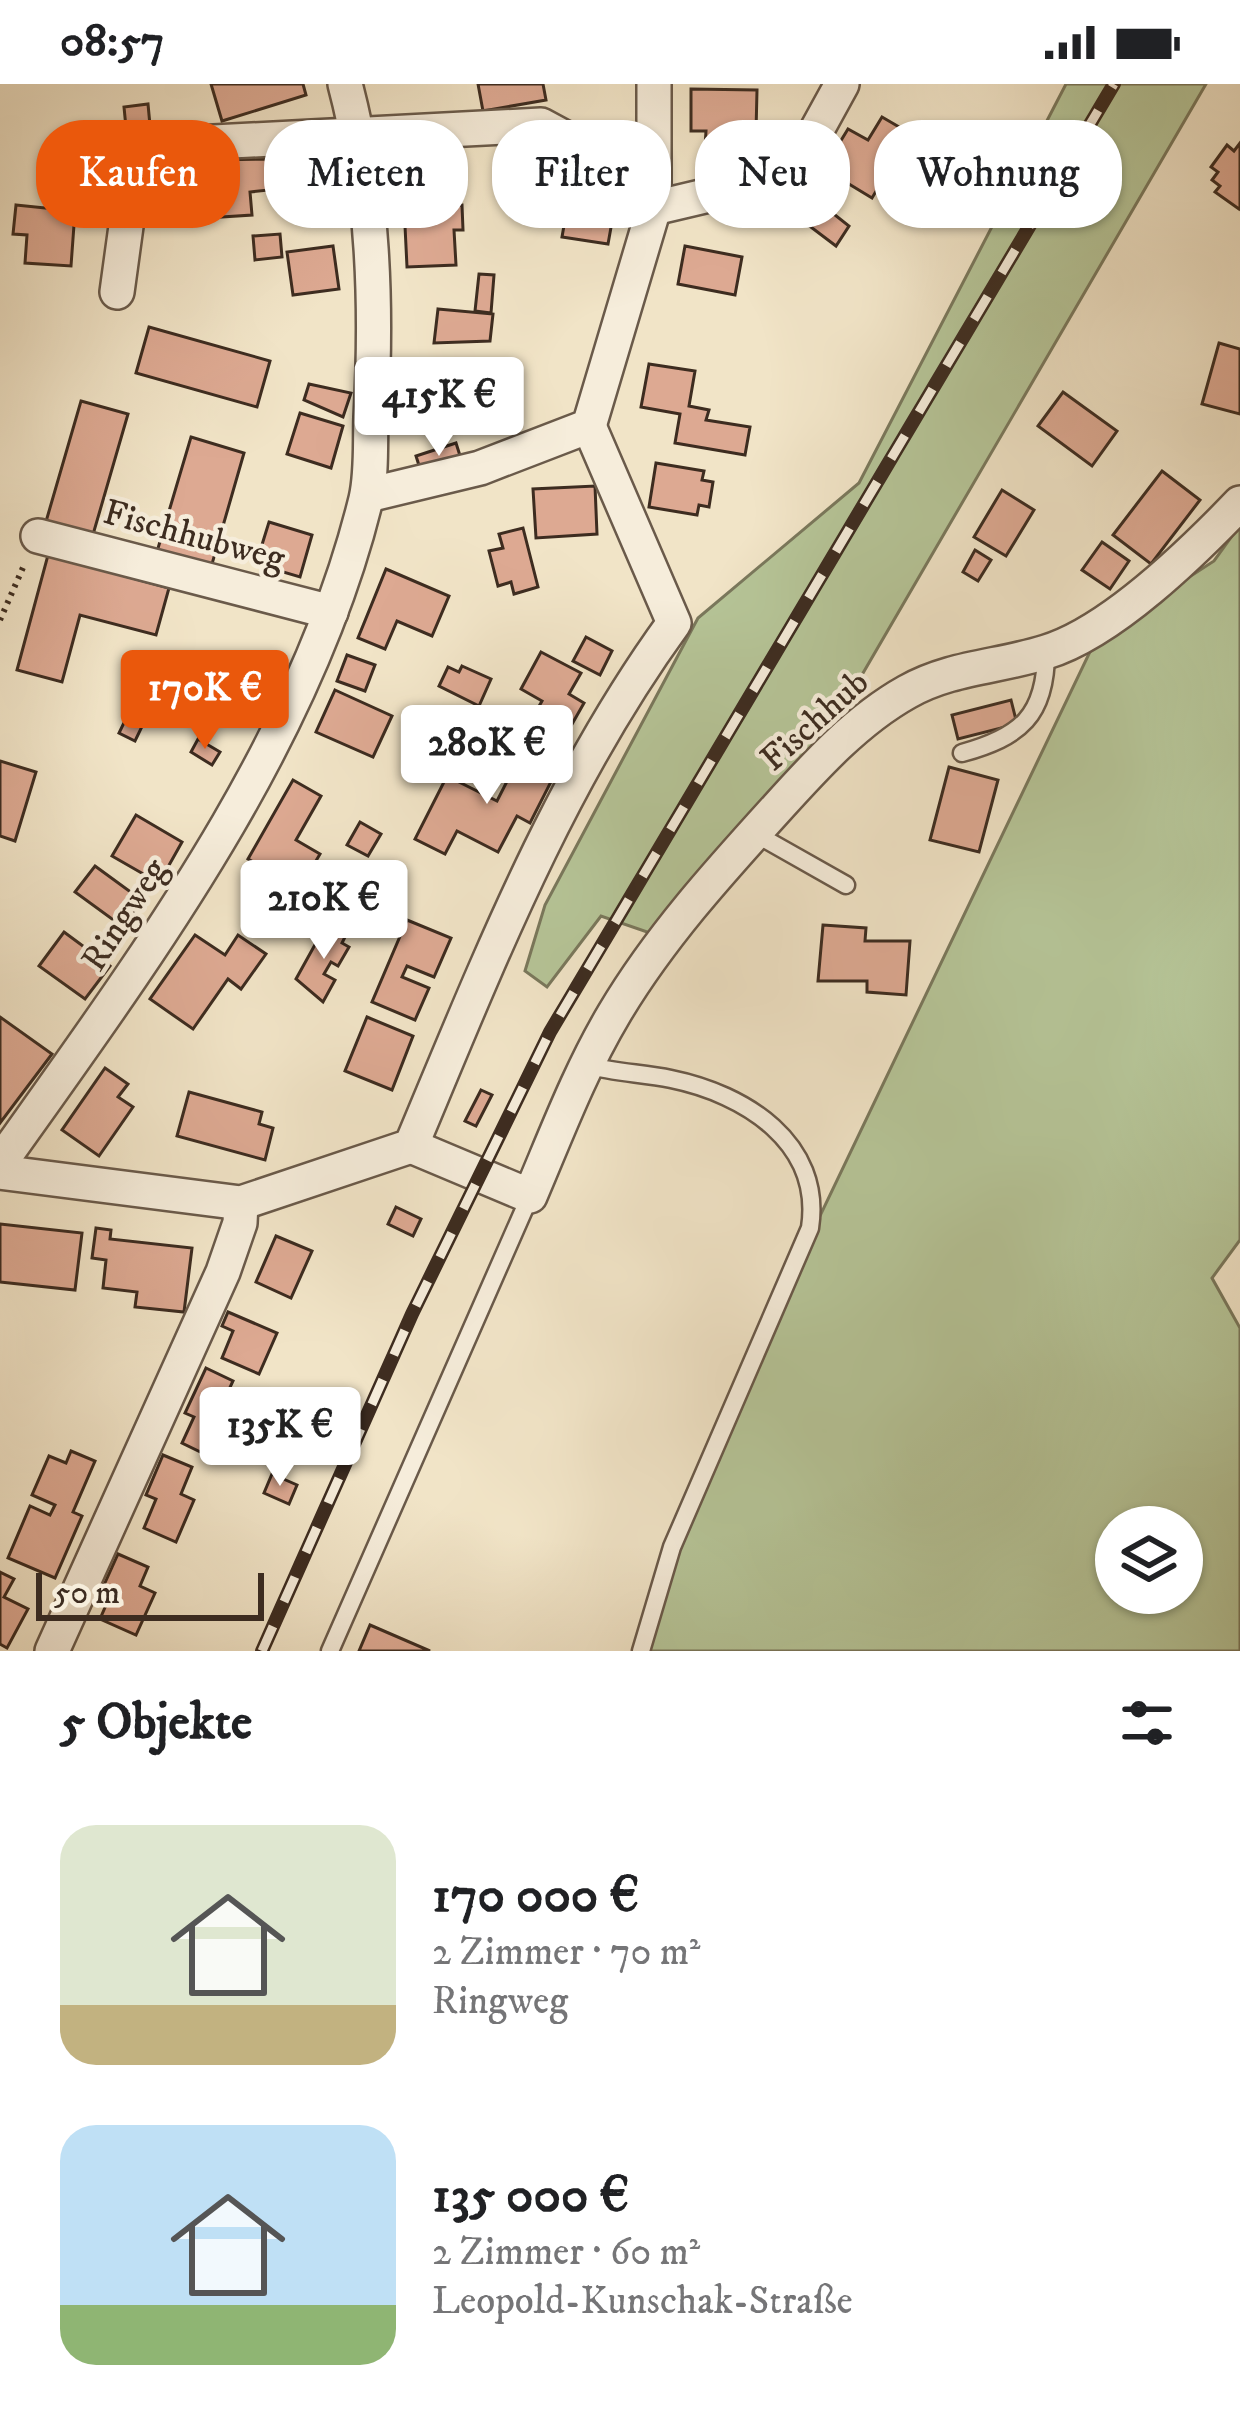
<!DOCTYPE html>
<html lang="de">
<head>
<meta charset="utf-8">
<style>
  :root { --surface:#fff; --page:#f6f6f6; --text:#202124; --muted:#757577; --accent:#ea580c }
  body { margin:0; font-family:"IM FELL DW Pica",serif; background:var(--page); color:var(--text); height:100vh; display:flex; flex-direction:column; font-size:45px; white-space:nowrap }
  * { box-sizing:border-box; margin:0 }
  p { font-size:39px; color:var(--muted) }
  .icon { flex:none; width:66px; height:66px; fill:none; stroke:currentColor; stroke-width:2; stroke-linecap:round; stroke-linejoin:round }
  .map { position:relative; height:1567px; overflow:hidden }
  .sheet { display:flex; flex-direction:column; background:var(--surface); flex:1 }
  .sheet>* { flex:none }
  .banner { position:absolute; left:36px; top:36px; width:1170px; height:108px; display:flex; gap:24px }
  .controls { position:absolute; left:1095px; top:1422px; display:grid; gap:24px }
  .controls a { display:grid; place-items:center; width:108px; height:108px; border-radius:50%; background:var(--surface); box-shadow:0 3px 9px #0004; font-size:60px }
  .scale { position:absolute; left:36px; bottom:30px; width:228px; box-sizing:border-box; padding-left:12px; border:6px solid #3d2c20; border-top:0; font-size:33px; line-height:42px; white-space:nowrap; color:#3d2c20; -webkit-text-stroke:9px #f6eddb; paint-order:stroke }
  .price { position:absolute; translate:-50% -102px; padding:0 27px; border-radius:12px; background:#fff; color:#222; font-size:39px; line-height:78px; filter:drop-shadow(0 3px 6px #0008) }
  .price::after { content:''; position:absolute; left:50%; top:72px; width:36px; height:27px; margin-left:-18px; background:inherit; clip-path:polygon(0 0,100% 0,50% 100%) }
  .price.current { background:var(--accent); color:#fff }
  ul { padding:0; list-style:none }
  li { display:flex; align-items:center; gap:36px; height:300px; padding:0 60px }
  li span { display:grid; place-items:center; flex:none; width:336px; height:240px; border-radius:36px; color:#555 }
  li>.icon { margin-inline-start:auto }
  span .icon { width:144px; height:144px; fill:#fffc; stroke-width:1 }
  li b { font-size:51px }
  h2 { display:flex; justify-content:space-between; align-items:center; height:144px; padding:0 60px; font-size:51px }
  .chip { padding:0 42px; border-radius:48px; background:var(--surface); box-shadow:0 3px 9px #0004; font-size:42px; line-height:108px }
  .chip.current { background:var(--accent); color:#fff }
  .status { display:flex; justify-content:space-between; align-items:center; height:84px; padding:0 60px; background:var(--surface); direction:ltr }
  .status svg { height:33px; fill:currentColor }
  .map>svg:first-child { display:block }
</style>
</head>
<body>
<div class="status"><b>08:57</b><svg viewBox="0 0 49 12"><path d="M0 12V9h3v3zM5 12V6h3v6zM10 12V3h3v9zM15 12V0h3v12zM26 1h20v11H26zM47 4h2v5h-2z"/></svg></div>
<div class="map">
<svg width="1240" height="1567" viewBox="0 0 1240 1567">
  <rect width="100%" height="100%" fill="#f1e4c7"/>
  <filter id="stains"><feTurbulence type="fractalNoise" baseFrequency=".00167" numOctaves="4"/><feColorMatrix values="0 0 0 0 .2 0 0 0 0 .09 0 0 0 0 .02 0 0 0 .5 -.17"/></filter>
  <radialGradient id="worn" r=".72"><stop offset=".6" stop-color="#630" stop-opacity="0"/><stop offset="1" stop-color="#630" stop-opacity=".3"/></radialGradient>
  <g fill="#b6c598" stroke="#7a785c" stroke-width="3" fill-rule="evenodd">
    <polygon points="1066,0 1206,0 831,644 650,849 601,832 547,903 525,887 545,821 698,534 859,399"/>
    <path d="M1240 441V1156L1212 1194 1240 1244V1567H640L774 1228 1097 553 1214 477ZM1116 1443H1182V1509H1116Z"/>
  </g>
  <g fill="#dda992" stroke="#3d2c20" stroke-width="3">
    <polygon points="211,0 303,0 306,11 222,37"/>
    <polygon points="478,0 543,0 546,16 483,27"/>
    <polygon points="691,5 757,6 756,48 739,48 738,63 705,63 706,47 691,47"/>
    <polygon points="148,20 151,52 127,54 124,23"/>
    <polygon points="882,33 918,54 900,84 893,79 872,114 839,94 835,99 820,91 848,45 868,56"/>
    <polygon points="1240,59 1240,123 1239,125 1215,108 1220,102 1212,96 1218,88 1211,83 1227,61 1234,67"/>
    <polygon points="267,75 269,106 250,108 252,131 160,137 157,94 198,91 197,85 211,84 211,76"/>
    <polygon points="801,104 849,142 836,162 787,125"/>
    <polygon points="569,113 615,121 608,160 562,153"/>
    <polygon points="16,121 75,127 71,182 25,179 27,151 13,150"/>
    <polygon points="462,121 463,146 454,146 456,181 407,183 405,142 431,140 430,122"/>
    <polygon points="280,150 282,173 255,176 253,152"/>
    <polygon points="333,162 339,205 293,211 287,168"/>
    <polygon points="685,162 742,173 735,211 678,200"/>
    <polygon points="479,190 494,191 491,229 475,227"/>
    <polygon points="438,225 493,230 490,257 434,259"/>
    <polygon points="149,243 270,277 257,323 136,289"/>
    <polygon points="1219,259 1240,265 1240,330 1202,320"/>
    <polygon points="411,276 457,280 453,327 407,323"/>
    <polygon points="649,280 695,287 689,322 709,326 706,336 750,343 745,371 675,359 680,330 641,323"/>
    <polygon points="309,300 351,309 343,333 304,316"/>
    <polygon points="1063,308 1117,347 1092,382 1038,342"/>
    <polygon points="81,317 128,330 92,454 45,441"/>
    <polygon points="300,329 343,342 331,384 287,370"/>
    <polygon points="191,353 244,369 210,487 156,471"/>
    <polygon points="456,359 462,378 422,391 416,372"/>
    <polygon points="656,379 704,387 702,396 713,398 709,423 699,421 697,431 649,423"/>
    <polygon points="1162,387 1200,416 1151,480 1113,451"/>
    <polygon points="595,402 597,450 536,454 533,405"/>
    <polygon points="1002,406 1034,426 1006,472 974,453"/>
    <polygon points="269,438 312,451 300,493 256,480"/>
    <polygon points="523,444 538,503 514,510 511,498 498,502 489,467 503,464 499,450"/>
    <polygon points="1102,458 1129,477 1110,505 1082,486"/>
    <polygon points="975,466 991,476 978,497 963,488"/>
    <polygon points="48,471 169,504 156,551 80,531 62,598 17,586"/>
    <polygon points="386,485 449,512 432,552 397,537 385,565 358,554"/>
    <polygon points="586,553 612,567 600,591 573,577"/>
    <polygon points="541,568 581,589 569,610 584,619 567,649 534,631 542,617 521,605"/>
    <polygon points="347,571 375,581 365,607 337,597"/>
    <polygon points="221,575 260,593 243,630 216,618 212,630 183,617 193,594 209,601"/>
    <polygon points="462,582 491,595 479,622 439,602 448,583 459,588"/>
    <polygon points="335,606 392,632 373,673 316,648"/>
    <polygon points="1011,616 1017,640 958,655 952,631"/>
    <polygon points="133,620 149,628 135,657 119,649"/>
    <polygon points="198,655 220,668 212,681 191,668"/>
    <polygon points="523,666 558,684 530,739 517,732 498,768 457,747 445,770 415,755 447,692 497,717"/>
    <polygon points="0,677 36,688 15,757 0,752"/>
    <polygon points="949,683 998,696 979,768 930,756"/>
    <polygon points="293,696 321,712 296,756 320,770 300,804 248,775"/>
    <polygon points="136,731 182,758 159,799 112,772"/>
    <polygon points="360,738 381,750 368,772 347,761"/>
    <polygon points="95,782 143,817 123,843 75,808"/>
    <polygon points="346,834 353,837 342,859 349,863 338,882 331,878 324,890 335,896 323,918 296,895 322,848 334,855"/>
    <polygon points="407,836 451,854 434,893 407,882 402,893 429,904 415,936 372,918"/>
    <polygon points="823,841 866,844 865,857 910,857 906,911 867,908 867,897 818,897"/>
    <polygon points="64,848 110,882 85,915 39,882"/>
    <polygon points="195,851 225,871 238,851 266,870 241,905 228,895 193,945 150,915"/>
    <polygon points="0,933 52,970 0,1039"/>
    <polygon points="367,933 413,952 392,1006 345,987"/>
    <polygon points="105,984 128,1000 118,1013 133,1023 99,1072 62,1046"/>
    <polygon points="481,1006 492,1011 476,1042 465,1037"/>
    <polygon points="189,1008 262,1028 259,1040 273,1044 265,1076 177,1052"/>
    <polygon points="396,1123 421,1135 413,1152 388,1140"/>
    <polygon points="0,1140 82,1149 75,1206 0,1198"/>
    <polygon points="96,1144 111,1146 110,1155 192,1164 184,1228 135,1223 137,1208 103,1204 106,1176 92,1174"/>
    <polygon points="276,1152 312,1167 291,1214 256,1198"/>
    <polygon points="228,1228 277,1249 259,1290 222,1274 233,1247 222,1242"/>
    <polygon points="206,1284 233,1297 220,1325 239,1334 219,1377 182,1359 194,1333 185,1329"/>
    <polygon points="71,1367 95,1377 73,1428 82,1432 55,1494 8,1474 30,1422 50,1431 55,1421 32,1411 49,1372 66,1379"/>
    <polygon points="163,1371 192,1383 181,1410 194,1416 176,1458 144,1444 156,1415 146,1411"/>
    <polygon points="272,1390 297,1401 289,1420 264,1409"/>
    <polygon points="118,1470 148,1483 140,1502 155,1509 136,1551 100,1535 113,1505 104,1501"/>
    <polygon points="0,1488 14,1495 4,1513 28,1525 7,1564 0,1560"/>
    <polygon points="370,1541 430,1567 359,1567"/>
  </g>
  <g fill="none" stroke-linecap="round" stroke-linejoin="round">
    <defs>
      <g id="service">
        <path d="M962 669C1020 653 1046 632 1046 568"/>
        <polyline points="754,749 846,801"/>
        <path d="M587 981C615 989 643 989 671 995 745 1010 823 1059 810 1144L672 1463 641 1567"/>
        <polyline points="330,1567 530,1112"/>
      </g>
      <g id="minor">
        <polyline points="654,124 785,93 797,82 842,0"/>
        <polyline points="117,208 137,62 541,41 654,102"/>
        <polyline points="368,411 480,384 589,342 654,124 654,0"/>
        <polyline points="38,452 331,528"/>
        <path d="M411 1062 530 1112C556 1051 580 987 614 930 659 854 719 788 778 723 816 681 857 636 907 608 951 583 999 583 1046 568 1112 548 1193 468 1240 419"/>
        <path d="M0 1079C144 876 306 661 366 415 372 389 370 360 371 333 377 222 374 109 345 0"/>
        <path d="M0 1088 241 1119 411 1062C487 881 558 698 674 539L589 342"/>
        <polyline points="52,1567 223,1188 240,1139 241,1119"/>
      </g>
    </defs>
    <use href="#service" stroke="#6a5a4a" stroke-width="21"/>
    <use href="#minor" stroke="#6a5a4a" stroke-width="38"/>
    <polyline stroke="#3d2c20" stroke-width="6" stroke-dasharray="3 6" stroke-linecap="butt" points="0,536 25,479"/>
    <use href="#service" stroke="#f6eddb" stroke-width="16"/>
    <use href="#minor" stroke="#f6eddb" stroke-width="33"/>
    <defs>
      <polyline id="rail" points="262,1567 412,1230 550,948 1114,0"/>
    </defs>
    <use href="#rail" stroke="#3d2c20" stroke-width="14"/>
    <use href="#rail" stroke="#f6eddb" stroke-width="9" stroke-dasharray="27" stroke-linecap="butt"/>
  </g>
  <g text-anchor="middle" dominant-baseline="central" stroke-width="9" stroke-linejoin="round" paint-order="stroke">
    <g font-size="36" fill="#3d2c20" stroke="#f6eddb">
      <text transform="translate(194 452) rotate(15)">Fischhubweg</text>
      <text transform="translate(815 637) rotate(-42)">Fischhub</text>
      <text transform="translate(125 831) rotate(-57)">Ringweg</text>
    </g>
  </g>
  <rect width="100%" height="100%" filter="url(#stains)"/>
  <rect width="100%" height="100%" fill="url(#worn)"/>
</svg>
<div class="controls">
<a><svg class="icon" aria-label="layers" viewBox="0 0 24 24"><path d="M12 4l9 5-9 5-9-5zM3 14l9 5 9-5"/></svg></a>
</div>
<div class="scale">50 m</div>
<b class="price" style="left:439px;top:375px">415K €</b>
<b class="price current" style="left:205px;top:668px">170K €</b>
<b class="price" style="left:487px;top:723px">280K €</b>
<b class="price" style="left:324px;top:878px">210K €</b>
<b class="price" style="left:280px;top:1405px">135K €</b>
<div class="banner">
<a class="chip current">Kaufen</a>
<a class="chip">Mieten</a>
<a class="chip">Filter</a>
<a class="chip">Neu</a>
<a class="chip">Wohnung</a>
</div>
</div>
<section class="sheet">
<h2>5 Objekte<svg class="icon" aria-label="filters" viewBox="0 0 24 24"><path d="M4 7h16M4 17h16"/><circle cx="9" cy="7" r="2"/><circle cx="15" cy="17" r="2"/></svg></h2>
<ul>
<li><span style="background:linear-gradient(#dfe7d0 75%,#c2b280 0)"><svg class="icon" aria-label="home" viewBox="0 0 24 24"><path d="M3 11l9-7 9 7M6 9v11h12V9"/></svg></span><div><b>170 000 €</b><p>2 Zimmer · 70 m²</p><p>Ringweg</p></div></li>
<li><span style="background:linear-gradient(#bfe0f5 75%,#8fb573 0)"><svg class="icon" aria-label="home" viewBox="0 0 24 24"><path d="M3 11l9-7 9 7M6 9v11h12V9"/></svg></span><div><b>135 000 €</b><p>2 Zimmer · 60 m²</p><p>Leopold-Kunschak-Straße</p></div></li>
</ul>
</section>
</body>
</html>
